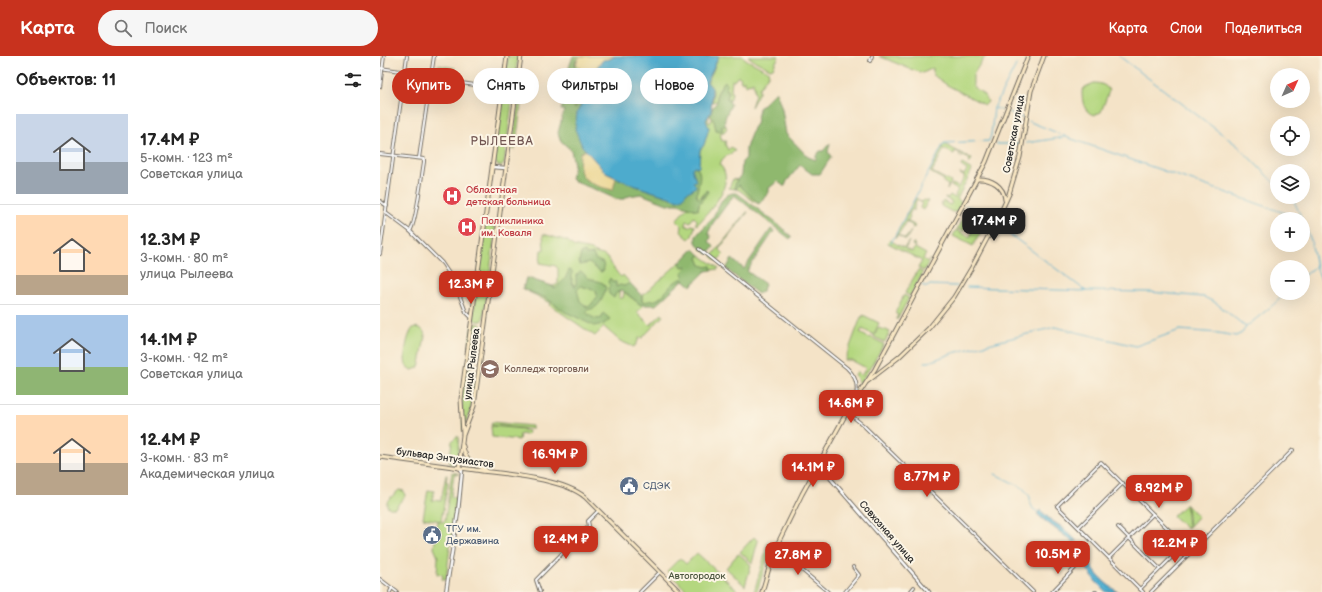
<!DOCTYPE html>
<html lang="ru">
<head>
<meta charset="utf-8">
<style>
  :root { --surface:#fff; --page:#f6f6f6; --text:#222; --muted:#767676; --line:#e0e0e0; --accent:#c8321e }
  body { margin:0; font-family:"Balsamiq Sans",sans-serif; background:var(--page); color:var(--text); height:100vh; display:flex; flex-direction:column; font-size:15px; white-space:nowrap }
  * { box-sizing:border-box; margin:0 }
  p { font-size:13px; color:var(--muted) }
  .icon { flex:none; width:22px; height:22px; fill:none; stroke:currentColor; stroke-width:2; stroke-linecap:round; stroke-linejoin:round }
  .map { position:relative; flex:1; overflow:hidden }
  .panel { display:flex; flex-direction:column; background:var(--surface); width:380px }
  .panel>* { flex:none }
  .guide { position:absolute; left:12px; top:12px; width:380px; height:36px; display:flex; gap:8px }
  .needle { width:26px; rotate:45deg }
  .tools { position:absolute; left:890px; top:12px; display:grid; gap:8px }
  .tools a { display:grid; place-items:center; width:40px; height:40px; border-radius:50%; background:var(--surface); box-shadow:0 4px 16px #0002; font-size:20px }
  .price { position:absolute; translate:-50% -34px; padding:0 9px; border-radius:8px; background:var(--accent); color:#fff; font-size:13px; line-height:26px; filter:drop-shadow(0 1px 2px #0008) }
  .price::after { content:''; position:absolute; left:50%; top:24px; width:12px; height:9px; margin-left:-6px; background:inherit; clip-path:polygon(0 0,100% 0,50% 100%) }
  .price.selected { background:#222; color:#fff }
  ul { padding:0; list-style:none }
  li { display:flex; align-items:center; gap:12px; height:100px; padding:0 16px }
  li+li { border-top:1px solid var(--line) }
  li span { display:grid; place-items:center; flex:none; width:112px; height:80px; border-radius:0px; color:#555 }
  li>.icon { margin-inline-start:auto }
  span .icon { width:48px; height:48px; fill:#fffc; stroke-width:1 }
  li b { font-size:17px }
  h2 { display:flex; justify-content:space-between; align-items:center; height:48px; padding:0 16px; font-size:17px }
  .pill { padding:0 14px; border-radius:18px; background:var(--surface); box-shadow:0 4px 16px #0002; font-size:14px; line-height:36px }
  .pill.selected { background:var(--accent); color:#fff }
  header { display:flex; align-items:center; gap:24px; box-sizing:border-box; height:56px; padding:0 20px; background:var(--accent); color:#fff }
  header strong { font-size:19px }
  nav { display:flex; gap:22px; margin-inline-start:auto; font-size:14px }
  .search { width:280px; height:36px; background:var(--page); display:flex; align-items:center; gap:10px; box-sizing:border-box; padding:0 14px; border-radius:22px; color:var(--muted); font-size:15px }
  main { display:flex; flex:1; min-height:0 }
  .map>svg:first-child { display:block }
</style>
</head>
<body>
<header>
<strong>Карта</strong>
<div class="search"><svg class="icon" aria-label="search" viewBox="0 0 24 24"><circle cx="10" cy="10" r="6"/><path d="M15 15l6 6"/></svg>Поиск</div>
<nav><a>Карта</a><a>Слои</a><a>Поделиться</a></nav>
</header>
<main>
<section class="panel">
<h2>Объектов: 11<svg class="icon" aria-label="filters" viewBox="0 0 24 24"><path d="M4 7h16M4 17h16"/><circle cx="9" cy="7" r="2"/><circle cx="15" cy="17" r="2"/></svg></h2>
<ul>
<li><span style="background:linear-gradient(#c9d6e8 60%,#9aa5b1 0)"><svg class="icon" aria-label="home" viewBox="0 0 24 24"><path d="M3 11l9-7 9 7M6 9v11h12V9"/></svg></span><div><b>17.4M ₽</b><p>5-комн. · 123 m²</p><p>Советская улица</p></div></li>
<li><span style="background:linear-gradient(#ffd9b3 75%,#b9a48a 0)"><svg class="icon" aria-label="home" viewBox="0 0 24 24"><path d="M3 11l9-7 9 7M6 9v11h12V9"/></svg></span><div><b>12.3M ₽</b><p>3-комн. · 80 m²</p><p>улица Рылеева</p></div></li>
<li><span style="background:linear-gradient(#a9c7e8 65%,#8fb573 0)"><svg class="icon" aria-label="home" viewBox="0 0 24 24"><path d="M3 11l9-7 9 7M6 9v11h12V9"/></svg></span><div><b>14.1M ₽</b><p>3-комн. · 92 m²</p><p>Советская улица</p></div></li>
<li><span style="background:linear-gradient(#ffd9b3 60%,#b9a48a 0)"><svg class="icon" aria-label="home" viewBox="0 0 24 24"><path d="M3 11l9-7 9 7M6 9v11h12V9"/></svg></span><div><b>12.4M ₽</b><p>3-комн. · 83 m²</p><p>Академическая улица</p></div></li>
</ul>
</section>
<div class="map">
<svg width="942" height="536" viewBox="0 0 942 536">
  <rect width="100%" height="100%" fill="#fcf5e5"/>
  <filter id="ink" filterUnits="userSpaceOnUse"><feTurbulence type="fractalNoise" baseFrequency=".025" numOctaves="2"/><feDisplacementMap in="SourceGraphic" scale="8" xChannelSelector="R" yChannelSelector="G"/><feConvolveMatrix kernelMatrix="1 2 1 2 8 2 1 2 1" color-interpolation-filters="sRGB"/></filter>
  <filter id="wash" filterUnits="userSpaceOnUse"><feTurbulence type="fractalNoise" baseFrequency=".012" numOctaves="4" result="noise"/><feDisplacementMap in="SourceGraphic" scale="16" xChannelSelector="R" yChannelSelector="G"/><feGaussianBlur stdDeviation="0.9" result="paint"/><feColorMatrix in="noise" values="0 0 0 0 0 0 0 0 0 0 0 0 0 0 0 0 0 1.4 0 .05"/><feComposite in="paint" operator="in"/></filter>
  <g filter="url(#wash)">
    <rect width="100%" height="100%" fill="#f4e3c7"/>
    <g fill="#b4d77f" stroke="#708155">
      <polygon points="128,0 138,0 132,45 122,43"/>
      <polygon points="197,0 200,0 196,7 200,13 196,18 197,28 195,40 199,44 195,54 192,46 194,43 190,41 195,13 195,6"/>
      <polygon points="338,0 362,0 367,4 388,15 389,18 379,32 379,36 371,51 375,38 374,33 375,31 373,29 374,27 372,26 371,28 368,27 367,29 364,27 364,24 362,26 360,25 361,22 358,20 354,25 352,24 351,32 352,38 350,45 347,42 349,36 347,33 345,34 342,28 337,38 337,45 332,46 333,35 327,26 333,15"/>
      <polygon points="368,0 399,0 393,12 390,13 373,4"/>
      <polygon points="499,0 607,0 603,3 593,19 593,30 605,40 608,46 605,49 567,29 553,19 553,12 543,17 530,13"/>
      <polygon points="58,9 75,12 74,18 73,19 56,16"/>
      <path d="M714 27C720 27 727 29 729 35L721 56 714 59C703 56 702 44 702 35L705 31Z"/>
      <polygon points="122,44 132,46 124,108 121,110 117,109 114,104"/>
      <polygon points="138,49 141,49 135,94 132,93"/>
      <path d="M329 58 328 66 330 67 332 63 341 71V70L346 69V71L347 72 344 76 340 77 342 85H346L345 88 348 94 351 91 355 95C348 100 342 100 340 109 357 126 330 155 318 168L317 169 316 167 317 164 314 161 310 166 306 165 305 169 309 171 311 169 315 170 312 180 309 183 301 176 302 170 296 164 308 151 318 154 319 148 325 140 323 137 320 143 317 141C316 132 323 120 317 112L319 110 320 94 324 89 329 71 324 68Z"/>
      <polygon points="564,88 592,103 589,108 588,107 590,103 583,100 581,102 583,99 581,98 579,101 580,97 575,95 574,98 564,93 552,116 571,126 567,134 568,129 563,126 564,124 550,116"/>
      <polygon points="582,108 592,114 577,143 581,146 582,147 577,156 572,156 561,150 561,149 563,145 570,149 572,146 565,142 565,141 568,142 570,139 575,142 576,140 575,139 578,134 571,130 572,128 579,131 585,121 580,118 580,117 584,119 587,114 581,110"/>
      <polygon points="353,123 357,124 355,131 356,133 359,128 379,148 375,146 359,134 349,132"/>
      <polygon points="536,142 542,146 544,144 548,145 543,154 540,152 542,147 537,144 534,151 534,155 532,153 529,159 530,160 528,165 526,164 534,169 535,171 532,172 533,170 525,165 526,166 524,168 524,170 518,179 525,183 531,175 526,184 517,179 516,182 515,181"/>
      <polygon points="589,154 607,165 593,190 573,180 576,174 590,181 597,165 591,162 584,175 577,173"/>
      <polygon points="367,156 368,156 339,193 344,198 337,205 332,200"/>
      <polygon points="105,170 116,171 108,229 97,228"/>
      <path d="M163 178 188 185 193 190 212 194 215 197 223 199 229 203 230 208C235 212 236 217 241 221L243 219 250 227 239 236V242H243L244 236 261 249 263 251 257 256 270 269 282 258 283 260 262 282H259L257 287 254 291 240 285 224 271 215 280 170 249 171 247 143 233 146 222 173 230 178 228V213L176 210 160 207 161 194H164Z"/>
      <polygon points="509,184 524,192 529,185 525,193 532,196 535,191 532,189 533,187 535,190 536,189 535,192 546,198 543,203 548,206 550,203 544,215 538,212 542,205 508,187"/>
      <polygon points="320,199 339,212 338,213 332,214 331,210 326,211 321,209 318,202"/>
      <polygon points="301,205 300,207 307,210 304,222 282,240 275,245 264,246 262,245 262,240"/>
      <polygon points="538,214 543,217 530,240 525,237"/>
      <polygon points="97,230 108,231 103,264 102,265 96,265 93,262"/>
      <polygon points="524,239 529,242 517,264 516,263 518,259 515,257"/>
      <polygon points="483,259 499,267 494,279 482,273 480,277 489,282 490,281 504,288 492,309 479,328 475,318 477,316 481,320 486,312 471,304 465,304 481,261 483,261"/>
      <polygon points="94,267 100,268 103,271 99,293 98,294 98,292 92,292 91,295 89,291 92,268"/>
      <path d="M33 272C39 270 44 273 45 280L40 308 38 312 32 314 27 311C22 305 27 278 33 272Z"/>
      <polygon points="498,272 506,274 510,276 505,286 494,281"/>
      <path d="M91 310 90 314 92 315C92 321 95 325 94 332L84 330 87 314Z"/>
      <polygon points="83,332 94,333 91,352 83,375 82,349"/>
      <polygon points="112,366 152,370 152,373 111,369"/>
      <polygon points="111,370 143,373 143,374 148,375 148,377 146,379 140,378 139,384 112,381"/>
      <polygon points="76,381 79,381 77,406 73,408 69,408 72,385"/>
      <polygon points="72,416 79,418 74,418 71,441 76,442 66,524 62,523 63,519 57,518 58,501 54,492 58,465 63,466 65,464"/>
      <polygon points="66,419 67,419 66,426 68,426 61,465 43,462 48,434 54,435 52,444 61,445"/>
      <polygon points="19,434 24,435 25,440 15,452 10,452 7,450 7,445"/>
      <polygon points="806,448 808,472 806,472 793,460"/>
      <polygon points="807,449 818,461 809,471"/>
      <polygon points="374,481 378,485 372,507 360,496"/>
      <polygon points="388,488 392,488 377,536 374,536"/>
      <polygon points="317,497 359,536 308,536 287,515 300,502 306,508"/>
      <polygon points="359,498 371,509 365,530 346,512 357,499"/>
    </g>
    <g fill="#8fb86e" stroke="#5d724c" fill-rule="evenodd">
      <path d="M193 0H197L195 6V13L190 41H194L192 46 195 53 199 44 204 42 197 57 202 90 206 94 200 97 207 125 232 134 236 122 253 129 298 144 314 128 313 126 315 121 312 115V112L315 110C325 118 316 131 317 141L320 143 327 134 328 136 319 148 318 154 298 148H287L261 138 249 140 244 143H236L214 133 198 127 191 123 194 109 191 94 181 85 178 77 184 54H181L184 44 187 42 190 24 189 12Z"/>
      <path d="M345 25 347 29 346 33 349 36 347 42 351 49C348 55 343 64 345 70H341L343 73 342 75 336 74 334 65 330 60 333 51 337 46V38L342 28Z"/>
      <polygon points="396,35 402,53 406,78 428,101 436,104 436,100 440,95 443,95 450,87 448,96 451,101 440,118 432,118 420,109 407,125 405,130 403,130 398,125 389,132 389,136 379,148 359,129 356,133 354,131 357,124 361,119 362,106 366,102 366,92 373,72 376,68 379,52"/>
      <polygon points="352,137 357,137 405,174 405,175 412,181 410,183 354,139 333,167 328,177 331,181 329,185 334,191 328,198 320,192 316,186 316,180 333,161 341,145 347,139"/>
      <polygon points="391,173 394,175 367,215 385,228 383,234 378,238 346,213 352,203 364,213"/>
      <path d="M314 193 320 199 318 202 321 209 326 211 331 210 332 214 326 215 311 230 304 224H303L276 249H261L242 234 236 237 234 242 229 238 228 233 230 230 228 226 230 222 233 226H236V231L240 229 244 230 250 227 262 240V245L264 246C270 244 277 246 282 240 289 233 292 225 304 222L302 217 307 210 302 211 300 207 312 194Z"/>
      <polygon points="205,196 206,199 213,198 215,203 223,207 224,214 221,216 209,207 200,209 199,206 201,197"/>
      <path d="M189 214 192 215V226L194 230H196V219L201 215 208 222 223 227 226 232C222 244 220 252 207 254L206 256C211 261 215 264 222 262L223 257 230 263 224 268 214 270 194 260 185 256 166 242 143 233 146 222H148L176 232 185 223ZM201 230 216 235 217 241 210 250 207 251 200 245 197 234Z"/>
    </g>
    <g fill="#eeda9e" stroke="#8c8264">
      <polygon points="200,0 235,0 230,3 223,4 205,31 204,42 199,44 195,40 197,28 196,18 200,13 196,7"/>
      <path d="M206 94 226 117 236 122 233 134C223 132 207 128 202 119 198 113 200 103 200 97Z"/>
    </g>
    <g fill="#4eabcd" stroke="#3c6b7c">
      <path d="M235 0H339C335 9 331 17 327 26L332 32 331 56 326 64 329 72 324 89 320 94 319 111 317 112 314 110 312 112 316 125 313 126 316 129 315 132 306 137 303 142 298 144 253 129 226 117 202 90 195 73 197 57 204 42 205 31 209 20 223 4 230 3Z"/>
      <polygon points="660,454 671,464 682,471 697,485 693,486 665,465 657,458"/>
      <path d="M702 490C712 513 717 522 738 536H726L716 526 703 507 699 493Z"/>
    </g>
    <g fill="none" stroke-linecap="round" stroke-linejoin="round">
      <g stroke="#4eabcd" stroke-width="1">
        <polyline points="739,0 858,90 897,130"/>
        <polyline points="621,54 614,52 636,9"/>
        <polyline points="629,56 643,62"/>
        <polyline points="648,65 685,80"/>
        <polyline points="646,87 686,81 922,163"/>
        <polyline points="617,88 640,88"/>
        <polyline points="910,141 914,145 922,163"/>
        <polyline points="586,150 596,153 613,165"/>
        <polyline points="923,166 931,184 936,211 942,225"/>
        <polyline points="620,171 706,235 770,236 824,241 836,247 866,271 893,249 906,237"/>
        <polyline points="511,187 564,87 609,85 611,79 614,52"/>
        <polyline points="923,221 935,211"/>
        <polyline points="542,229 547,231 550,229 577,230"/>
        <polyline points="587,231 706,235"/>
        <polyline points="545,306 549,306 573,297 671,272 675,271 756,290 800,274 838,277 856,280 862,277 866,271"/>
        <polyline points="615,418 643,432 650,441 650,446 653,453 658,456"/>
        <polyline points="696,487 701,492"/>
      </g>
    </g>
  </g>
  <g filter="url(#ink)">
    <g fill="none" stroke-linecap="round" stroke-linejoin="round">
      <defs>
        <g id="minor">
          <polyline points="490,5 492,0"/>
          <polyline points="0,12 48,19 81,27 123,33"/>
          <polyline points="0,31 4,0"/>
          <path d="M0 98 44 103V106C42 117 36 169 30 175"/>
          <polyline points="39,102 54,0"/>
          <polyline points="0,145 7,150"/>
          <polyline points="6,157 30,175 62,207 74,225 86,256 92,262"/>
          <path d="M319 193 467 312C476 321 478 328 476 341"/>
          <polyline points="0,198 27,0"/>
          <polyline points="467,356 483,369 653,536"/>
          <polyline points="699,471 743,427"/>
          <polyline points="738,471 780,513 760,533"/>
          <polyline points="394,495 411,505 448,536"/>
          <polyline points="729,502 773,458"/>
          <polyline points="780,513 804,489 811,496"/>
          <polyline points="0,523 17,536"/>
          <polyline points="10,536 12,532"/>
          <polyline points="160,536 156,524 209,470 208,465 218,455"/>
          <polyline points="260,536 280,516"/>
          <polyline points="465,536 479,519 473,511"/>
          <polyline points="530,536 534,531"/>
          <polyline points="672,536 695,512"/>
          <polyline points="715,536 716,536"/>
          <polyline points="763,536 677,450 721,406 804,489"/>
          <polyline points="771,536 913,394"/>
        </g>
        <g id="tertiary">
          <polyline points="112,111 126,112"/>
          <polyline points="438,408 549,536"/>
          <polyline points="66,536 78,456 82,415 80,412"/>
        </g>
        <g id="secondary">
          <path d="M597 123C611 122 624 130 625 144"/>
          <polyline points="488,325 519,301 549,272 574,241 592,211 619,160 629,138 640,101 651,35 664,0"/>
          <polyline points="83,378 81,343 127,0"/>
          <path d="M83 390C85 404 94 409 106 414"/>
          <path d="M0 401C29 405 58 409 88 413 119 418 181 421 205 441L300 536"/>
          <polyline points="79,412 83,379 94,350 141,0"/>
          <polyline points="382,536 394,495 422,438 467,356 495,313 606,106 648,0"/>
        </g>
      </defs>
      <use href="#minor" stroke="#716b62" stroke-width="4"/>
      <use href="#tertiary" stroke="#716b62" stroke-width="4.5"/>
      <use href="#secondary" stroke="#716b62" stroke-width="5"/>
      <use href="#minor" stroke="#fff" stroke-width="2"/>
      <use href="#tertiary" stroke="#fff" stroke-width="2.5"/>
      <use href="#secondary" stroke="#f9e7c3" stroke-width="3"/>
    </g>
  </g>
  <defs>
    <symbol id="hospital-disc" viewBox="-11 -11 22 22"><circle r="9.5" fill="#e0444e" stroke="#fcf5e5"/><path d="M-5-5h3v3.5h4V-5h3V5h-3V1.5h-4V5h-3Z" fill="#fff"/></symbol>
    <symbol id="university-disc" viewBox="-11 -11 22 22"><circle r="9.5" fill="#8d6e63" stroke="#fcf5e5"/><path d="M0-5L7-2L0 1L-7-2ZM-4 1L0 2.5L4 1V4Q0 6-4 4Z" fill="#fff"/></symbol>
    <symbol id="civic-disc" viewBox="-11 -11 22 22"><circle r="9.5" fill="#5c6f8a" stroke="#fcf5e5"/><path d="M-.6-6.5H3V-4.5H.6V-3L4-1V1h2V6H-6V1h2V-1L-.6-3ZM-1.2 2.5V6h2.4V2.5Z" fill="#fff"/></symbol>
  </defs>
  <g fill-rule="evenodd">
    <use href="#hospital-disc" x="61" y="129" width="22" height="22"/>
    <use href="#hospital-disc" x="76" y="160" width="22" height="22"/>
    <use href="#university-disc" x="99" y="302" width="22" height="22"/>
    <use href="#civic-disc" x="238" y="419" width="22" height="22"/>
    <use href="#civic-disc" x="41" y="468" width="22" height="22"/>
  </g>
  <g text-anchor="middle" dominant-baseline="central" stroke-width="4" stroke-linejoin="round" paint-order="stroke">
    <g font-size="10" fill="#2b2b2b" stroke="#fcf5e5">
      <text transform="translate(634 78) rotate(-79)">Советская улица</text>
      <text transform="translate(92 308) rotate(-83)">улица Рылеева</text>
      <text transform="translate(65 402) rotate(8)">бульвар Энтузиастов</text>
      <text transform="translate(507 476) rotate(49)">Совхозная улица</text>
    </g>
    <g font-size="10" fill="#be3a42" stroke="#fcf5e5" text-anchor="start">
      <text x="86" y="134">Областная<tspan x="86" dy="12">детская больница</tspan></text>
      <text x="101" y="165">Поликлиника<tspan x="101" dy="12">им. Коваля</tspan></text>
    </g>
    <g font-size="10" fill="#785e54" stroke="#fcf5e5" text-anchor="start">
      <text x="124" y="313">Колледж торговли</text>
    </g>
    <g font-size="10" fill="#4e5e75" stroke="#fcf5e5" text-anchor="start">
      <text x="263" y="430">СДЭК</text>
      <text x="66" y="473">ТГУ им.<tspan x="66" dy="12">Державина</tspan></text>
    </g>
    <g font-size="10" fill="#4d5640" stroke="#fcf5e5">
      <text x="317" y="520">Автогородок</text>
    </g>
    <g font-size="12" letter-spacing="1" fill="#715652" stroke="#fcf5e5">
      <text x="122" y="85">РЫЛЕЕВА</text>
    </g>
  </g>
</svg>
<div class="tools">
<a><svg class="needle" viewBox="-14 -14 28 28"><path d="M0-13l5 13h-10z" fill="#e53935"/><path d="M0 13l5-13h-10z" fill="#767676"/></svg></a>
<a><svg class="icon" aria-label="locate" viewBox="0 0 24 24"><circle cx="12" cy="12" r="6"/><path d="M12 2v4M12 18v4M2 12h4M18 12h4"/></svg></a>
<a><svg class="icon" aria-label="layers" viewBox="0 0 24 24"><path d="M12 4l9 5-9 5-9-5zM3 14l9 5 9-5"/></svg></a>
<a>+</a>
<a>−</a>
</div>
<b class="price selected" style="left:614px;top:186px">17.4M ₽</b>
<b class="price" style="left:91px;top:249px">12.3M ₽</b>
<b class="price" style="left:471px;top:368px">14.6M ₽</b>
<b class="price" style="left:175px;top:419px">16.9M ₽</b>
<b class="price" style="left:433px;top:432px">14.1M ₽</b>
<b class="price" style="left:547px;top:442px">8.77M ₽</b>
<b class="price" style="left:779px;top:453px">8.92M ₽</b>
<b class="price" style="left:186px;top:504px">12.4M ₽</b>
<b class="price" style="left:795px;top:508px">12.2M ₽</b>
<b class="price" style="left:678px;top:519px">10.5M ₽</b>
<b class="price" style="left:418px;top:520px">27.8M ₽</b>
<div class="guide">
<a class="pill selected">Купить</a>
<a class="pill">Снять</a>
<a class="pill">Фильтры</a>
<a class="pill">Новое</a>
</div>
</div>
</main>
</body>
</html>
